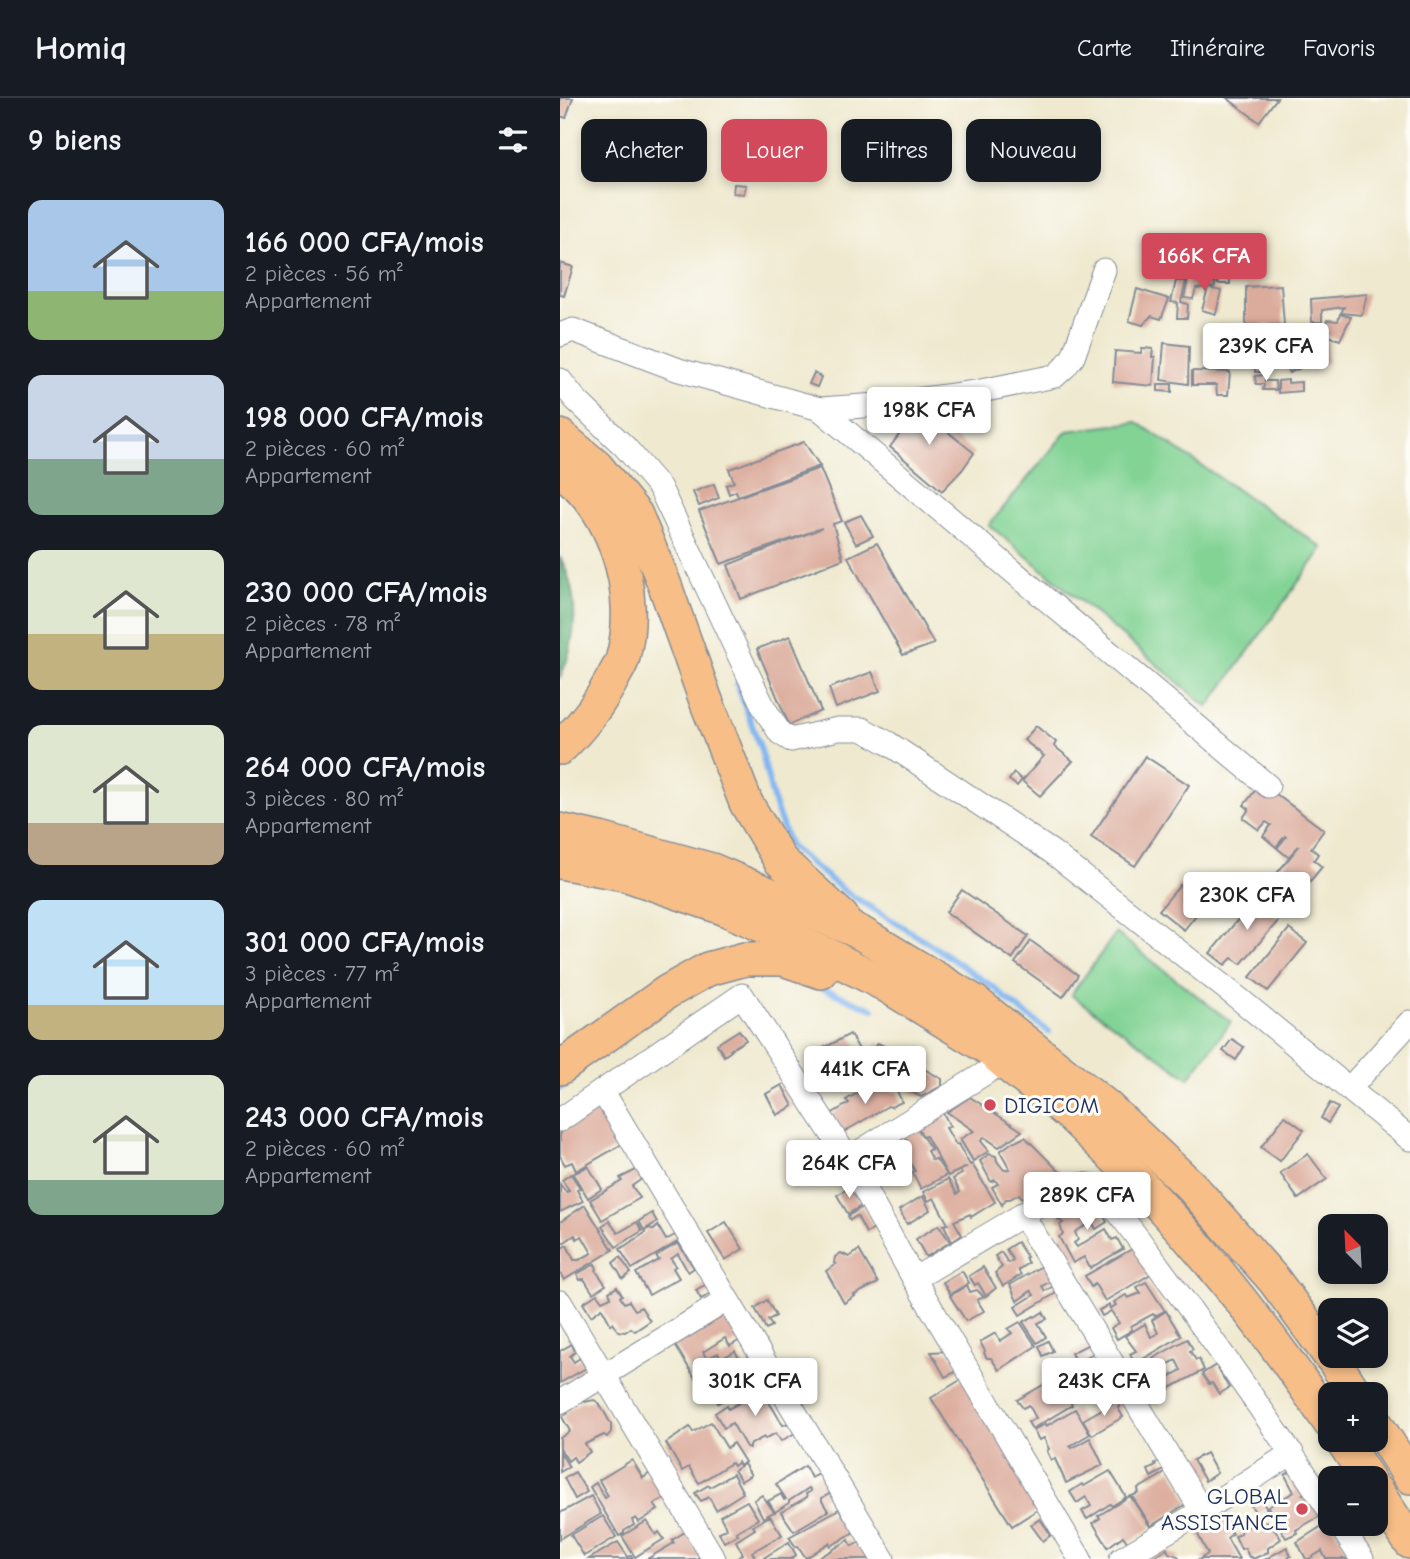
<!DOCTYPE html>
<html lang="fr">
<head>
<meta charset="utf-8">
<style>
  :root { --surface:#171b24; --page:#242831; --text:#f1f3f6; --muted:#9ea1a6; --line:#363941; --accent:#d1495b }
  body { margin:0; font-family:"Comic Neue",sans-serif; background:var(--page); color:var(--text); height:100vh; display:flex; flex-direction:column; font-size:26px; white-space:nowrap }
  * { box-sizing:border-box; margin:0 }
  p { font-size:23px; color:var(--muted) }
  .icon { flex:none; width:38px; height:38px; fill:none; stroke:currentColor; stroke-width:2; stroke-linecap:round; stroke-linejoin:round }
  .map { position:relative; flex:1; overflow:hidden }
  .side { display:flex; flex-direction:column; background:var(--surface); width:560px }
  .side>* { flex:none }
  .banner { position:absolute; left:21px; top:21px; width:665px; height:63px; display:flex; gap:14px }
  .needle { width:46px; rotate:336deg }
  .buttons { position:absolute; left:758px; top:1116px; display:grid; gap:14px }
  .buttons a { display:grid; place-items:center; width:70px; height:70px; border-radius:14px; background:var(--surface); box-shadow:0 4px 10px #0003; font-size:35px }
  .price { position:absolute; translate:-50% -60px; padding:0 16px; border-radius:7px; background:#fff; color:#222; font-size:23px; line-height:46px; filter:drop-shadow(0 2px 4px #0008) }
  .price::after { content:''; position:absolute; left:50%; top:42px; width:21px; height:16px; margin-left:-10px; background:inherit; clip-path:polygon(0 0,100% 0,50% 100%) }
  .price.on { background:var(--accent); color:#fff }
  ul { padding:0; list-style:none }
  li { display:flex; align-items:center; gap:21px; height:175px; padding:0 28px }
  li span { display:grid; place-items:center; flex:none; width:196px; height:140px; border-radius:14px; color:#555 }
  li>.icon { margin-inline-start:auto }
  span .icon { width:84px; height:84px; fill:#fffc; stroke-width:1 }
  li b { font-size:30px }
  h2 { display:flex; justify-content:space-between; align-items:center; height:84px; padding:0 28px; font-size:30px }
  .tag { padding:0 24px; border-radius:14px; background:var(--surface); box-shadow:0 4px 10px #0003; font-size:24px; line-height:63px }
  .tag.on { background:var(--accent); color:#fff }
  header { display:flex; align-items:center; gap:42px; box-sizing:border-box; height:98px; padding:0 35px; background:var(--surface); border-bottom:2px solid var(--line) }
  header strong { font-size:33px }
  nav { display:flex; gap:38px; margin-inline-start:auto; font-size:24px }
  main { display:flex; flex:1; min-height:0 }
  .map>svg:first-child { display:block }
</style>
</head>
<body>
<header>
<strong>Homiq</strong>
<nav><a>Carte</a><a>Itinéraire</a><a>Favoris</a></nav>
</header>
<main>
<section class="side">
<h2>9 biens<svg class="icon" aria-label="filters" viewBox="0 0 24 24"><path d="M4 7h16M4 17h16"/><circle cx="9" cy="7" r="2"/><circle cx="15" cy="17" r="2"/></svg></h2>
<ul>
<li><span style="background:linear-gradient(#a9c7e8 65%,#8fb573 0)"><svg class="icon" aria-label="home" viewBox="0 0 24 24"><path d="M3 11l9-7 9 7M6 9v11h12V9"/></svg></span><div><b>166 000 CFA/mois</b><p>2 pièces · 56 m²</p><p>Appartement</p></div></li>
<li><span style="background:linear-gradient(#c9d6e8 60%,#7fa58c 0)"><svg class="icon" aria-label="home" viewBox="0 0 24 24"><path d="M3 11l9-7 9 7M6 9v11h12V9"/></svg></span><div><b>198 000 CFA/mois</b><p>2 pièces · 60 m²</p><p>Appartement</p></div></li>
<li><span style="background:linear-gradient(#dfe7d0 60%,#c2b280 0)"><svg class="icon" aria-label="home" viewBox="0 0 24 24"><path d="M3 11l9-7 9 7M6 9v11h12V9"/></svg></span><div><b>230 000 CFA/mois</b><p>2 pièces · 78 m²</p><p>Appartement</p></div></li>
<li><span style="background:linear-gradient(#dfe7d0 70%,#b9a48a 0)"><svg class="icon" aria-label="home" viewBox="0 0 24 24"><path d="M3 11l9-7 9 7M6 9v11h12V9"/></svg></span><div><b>264 000 CFA/mois</b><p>3 pièces · 80 m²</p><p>Appartement</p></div></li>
<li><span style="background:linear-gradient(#bfe0f5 75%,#c2b280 0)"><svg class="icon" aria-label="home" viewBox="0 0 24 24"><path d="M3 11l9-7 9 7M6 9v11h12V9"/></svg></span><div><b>301 000 CFA/mois</b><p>3 pièces · 77 m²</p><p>Appartement</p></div></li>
<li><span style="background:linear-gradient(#dfe7d0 75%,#7fa58c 0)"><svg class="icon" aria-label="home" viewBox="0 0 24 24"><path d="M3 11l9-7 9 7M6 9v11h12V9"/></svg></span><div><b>243 000 CFA/mois</b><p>2 pièces · 60 m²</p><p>Appartement</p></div></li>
</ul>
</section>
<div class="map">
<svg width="850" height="1461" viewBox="0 0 850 1461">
  <rect width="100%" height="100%" fill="#fdfcf7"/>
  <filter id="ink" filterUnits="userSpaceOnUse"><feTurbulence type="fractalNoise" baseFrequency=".0143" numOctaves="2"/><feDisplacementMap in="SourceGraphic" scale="14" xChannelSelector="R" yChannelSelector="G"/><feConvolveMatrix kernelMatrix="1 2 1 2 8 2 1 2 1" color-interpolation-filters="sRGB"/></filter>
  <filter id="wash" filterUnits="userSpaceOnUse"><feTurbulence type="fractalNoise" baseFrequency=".00686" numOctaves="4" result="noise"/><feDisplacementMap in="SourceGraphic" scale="28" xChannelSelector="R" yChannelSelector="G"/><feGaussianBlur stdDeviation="1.57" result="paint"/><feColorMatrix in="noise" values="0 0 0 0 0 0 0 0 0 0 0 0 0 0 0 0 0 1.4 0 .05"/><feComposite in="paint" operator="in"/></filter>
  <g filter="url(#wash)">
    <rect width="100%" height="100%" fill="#efe9cf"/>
    <g fill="#82d394" stroke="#4e8179" stroke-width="2">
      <polygon points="577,324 763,450 648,609 429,427 507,333"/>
      <polygon points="556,835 671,924 629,980 511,897"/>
    </g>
    <path fill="#69b57e" stroke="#42726e" stroke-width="2" d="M0 459C20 498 18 540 0 580Z"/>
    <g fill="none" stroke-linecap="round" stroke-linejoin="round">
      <g stroke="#83b7f1" stroke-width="6">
        <polyline points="177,586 201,652 214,705 230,749 286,794 372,847 436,891 445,900 489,934"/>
        <polyline points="198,877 233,880"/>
        <polyline points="256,888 313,911"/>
        <polyline points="0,990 15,979"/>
      </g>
    </g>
    <g id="blocks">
      <g fill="#dbac9c" fill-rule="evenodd">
        <polygon points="0,0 13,0 6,20 0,18"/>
        <polygon points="667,0 717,0 699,24"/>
        <polygon points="174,86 186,87 184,96 173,95"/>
        <polygon points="0,165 13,169 4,198 0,197"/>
        <polygon points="657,167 669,167 670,186 658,186"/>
        <polygon points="629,178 655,184 655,189 648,190 661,193 656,216 642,212 648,190 636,191 633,201 624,200"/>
        <polygon points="616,183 626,183 621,204 628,206 627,220 617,220 618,205 611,204"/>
        <polygon points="721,187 724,227 686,227 686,189"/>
        <polygon points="577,191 609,201 601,221 591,218 583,227 569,223"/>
        <polygon points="807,196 802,217 781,215 784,209 762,212 762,224 752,224 751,201"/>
        <polygon points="780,216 791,219 780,242 762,236 767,222 778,223"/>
        <polygon points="667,239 676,239 676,246 686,247 687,239 712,241 708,274 695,274 696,260 666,258"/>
        <rect x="754" y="243" width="13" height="22"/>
        <polygon points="604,245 629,248 628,286 601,282"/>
        <polygon points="582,250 593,251 592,259 595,259 593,288 553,284 555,253 581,255"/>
        <polygon points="740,262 743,269 729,275 726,267"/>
        <polygon points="632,273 670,274 668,297 657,297 656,287 632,287"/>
        <polygon points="254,275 261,279 257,289 249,286"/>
        <polygon points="704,277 705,283 715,283 716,292 703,292 704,286 696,286 695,278"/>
        <polygon points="728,282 728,285 741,284 741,293 718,295 718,283"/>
        <polygon points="598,286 612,286 612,294 598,293"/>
        <polygon points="351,304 414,355 402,372 382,393 330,349 339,337 330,330"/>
        <polygon points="244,344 260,368 178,398 176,393 169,396 166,387 174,384 169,371"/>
        <polygon points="260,370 282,423 273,426 283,461 181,501 168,467 262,430 161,466 139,413"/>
        <polygon points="154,386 159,400 139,408 133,394"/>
        <polygon points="301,417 313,438 296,446 284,424"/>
        <polygon points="317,445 374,546 343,557 288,459"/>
        <polygon points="230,538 261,613 229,627 197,551"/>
        <polygon points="312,574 320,593 276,610 269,590"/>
        <polygon points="476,628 496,644 494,648 513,663 480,698 462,683 484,658 464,642"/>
        <polygon points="585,658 629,687 575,768 531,739"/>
        <polygon points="454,675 462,682 457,688 449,682"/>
        <polygon points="701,685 764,732 751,750 758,756 754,762 762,769 725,813 701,795 739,748 728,759 717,750 726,739 725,738 716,749 703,738 711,727 706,724 699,732 683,720 689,711 684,707"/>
        <polygon points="620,787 644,807 624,832 599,812"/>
        <polygon points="402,792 468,838 452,861 386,814"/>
        <polygon points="700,795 714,809 711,814 719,822 681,866 672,860 665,867 650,855"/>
        <polygon points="729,831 747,845 708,893 690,879"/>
        <polygon points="471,843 518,877 503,899 455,865"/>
        <polygon points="179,932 186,942 170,952 171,953 164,958 157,946"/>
        <polygon points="290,936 304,960 263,983 248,960 264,951 265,948 266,949"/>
        <polygon points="672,941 684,949 676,962 663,953"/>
        <polygon points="318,945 329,951 326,956 336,961 339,957 347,961 344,965 354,971 357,967 382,981 382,988 361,999 333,984 333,982 328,978 326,981 315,976 307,962"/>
        <polygon points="316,984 320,991 328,987 332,993 337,993 342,1004 331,1009 328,1008 282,1035 271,1016 289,1005 286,1002"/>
        <polygon points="222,987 233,1008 217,1017 206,996"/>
        <polygon points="410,999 462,1033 439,1049 424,1039 421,1043 429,1053 413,1063 400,1041 414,1033 387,1014"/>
        <polygon points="39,1002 62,1046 16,1073 12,1064 5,1067 0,1058 0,1025"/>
        <polygon points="770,1005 778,1010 768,1025 761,1020"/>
        <polygon points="382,1013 390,1028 386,1030 396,1047 398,1046 410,1067 412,1066 435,1104 411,1119 410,1116 394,1123 402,1137 392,1144 384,1127 388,1126 374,1100 368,1103 363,1094 388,1081 397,1096 400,1094 393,1081 402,1076 400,1073 407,1069 388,1078 366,1038 363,1039 357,1028"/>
        <polygon points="725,1018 744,1032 720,1063 701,1049"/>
        <polygon points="355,1027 371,1051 367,1053 372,1062 376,1061 387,1077 361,1091 352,1074 355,1073 340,1049 348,1044 342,1034"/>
        <polygon points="465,1039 505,1079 495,1085 493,1080 487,1083 490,1087 483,1091 482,1090 462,1100 459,1096 450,1101 446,1101 442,1107 432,1089 438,1086 435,1082 431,1084 420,1063 429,1056 436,1058 437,1063 444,1072 450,1071 440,1053 454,1043 455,1044"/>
        <polygon points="748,1056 767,1081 738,1101 720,1075"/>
        <polygon points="28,1068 42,1091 28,1100 13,1076"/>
        <polygon points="78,1071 83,1080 72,1088 80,1100 42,1122 30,1102 62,1083 60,1080"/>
        <polygon points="11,1076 20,1090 17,1092 23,1103 0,1114 0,1086 6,1094 9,1093 2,1082"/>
        <polygon points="291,1089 301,1108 288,1116 277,1097"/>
        <polygon points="531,1094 547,1124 536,1131 532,1124 515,1134 518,1142 514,1145 517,1149 546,1131 552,1142 557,1140 563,1151 530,1170 524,1159 513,1165 499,1139 503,1136 500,1127 503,1125 498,1121 499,1117 501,1116 500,1113"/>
        <polygon points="363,1098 370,1112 347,1126 339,1112"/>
        <polygon points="25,1107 53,1152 4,1182 0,1175 0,1151 7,1147 14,1162 19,1162 32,1155 22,1138 17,1141 15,1137 3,1145 0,1140 0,1124"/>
        <polygon points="302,1109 315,1131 306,1135 297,1118 290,1122 288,1118"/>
        <polygon points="92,1115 97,1124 84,1132 79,1123"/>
        <polygon points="49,1123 58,1135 77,1124 82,1133 56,1149 42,1128"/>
        <polygon points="166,1124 183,1151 165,1162 148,1135"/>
        <polygon points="379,1127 390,1144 366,1159 356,1141"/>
        <polygon points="98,1128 106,1142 115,1137 119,1143 72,1171 60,1151 85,1135 85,1132 90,1130 94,1132"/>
        <polygon points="457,1144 467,1159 465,1160 468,1165 458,1172 461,1177 443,1188 435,1175 442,1169 435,1158 441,1154 448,1165 453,1162 446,1151"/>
        <polygon points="118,1145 134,1170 128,1174 118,1156 111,1161 116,1168 113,1170 119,1180 89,1197 76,1175 99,1162 96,1158"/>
        <polygon points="579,1147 596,1173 545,1203 535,1186 531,1189 525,1178"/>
        <polygon points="299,1152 318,1185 294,1197 295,1198 284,1205 266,1173 276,1166 274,1165 275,1159 281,1155 289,1159"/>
        <polygon points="60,1159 71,1175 63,1181 53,1165"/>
        <polygon points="35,1166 37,1171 36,1173 46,1187 33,1195 24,1181 20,1182 17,1176"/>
        <polygon points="485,1166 494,1181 482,1188 485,1193 497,1186 501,1192 460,1217 455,1209 474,1197 471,1193 457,1203 450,1187"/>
        <polygon points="423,1169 436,1190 426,1198 418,1185 415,1187 409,1178"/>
        <polygon points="402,1173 409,1185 390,1196 383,1184"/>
        <polygon points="586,1184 605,1213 595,1218 593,1216 571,1228 572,1232 557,1241 551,1230 559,1225 551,1213 542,1218 539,1212 549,1207 550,1211 556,1207 554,1204 566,1197 568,1200 581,1195 577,1189"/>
        <polygon points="145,1187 151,1195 141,1201 136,1192"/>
        <polygon points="407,1187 410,1194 417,1192 424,1199 417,1202 424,1213 406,1223 390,1198"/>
        <polygon points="57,1189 62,1197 60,1199 64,1205 69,1203 75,1212 81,1209 90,1223 75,1233 71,1230 65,1234 58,1233 53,1225 51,1227 42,1210 31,1218 23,1205 37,1196 42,1203 51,1199 49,1194"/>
        <polygon points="207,1202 216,1218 208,1222 212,1228 206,1231 195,1210"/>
        <polygon points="606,1213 621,1238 575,1266 570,1256 576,1253 565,1238 585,1226 591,1239 598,1235 592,1222"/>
        <polygon points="483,1214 487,1221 478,1225 486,1239 477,1245 463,1224 474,1218 475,1219"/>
        <polygon points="165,1217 182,1241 170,1248 165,1240 143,1254 147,1261 158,1255 161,1261 175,1253 193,1283 158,1305 141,1276 135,1280 115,1247"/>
        <polygon points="460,1224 476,1248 439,1272 431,1260 427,1260 424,1255 425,1253 420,1244 436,1235 440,1243 452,1235 448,1231"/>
        <path d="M627 1241 633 1251 630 1253 636 1262 639 1261 644 1272 592 1300 575 1271ZM616 1262 621 1272 609 1279 603 1269Z"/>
        <polygon points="488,1243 493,1253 483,1258 479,1248"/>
        <polygon points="533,1244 538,1253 516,1265 511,1255"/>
        <polygon points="12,1246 15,1254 10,1258 14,1264 20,1260 26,1270 0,1285 0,1253"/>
        <polygon points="389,1253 400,1272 385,1279 371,1254"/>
        <polygon points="532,1261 544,1277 552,1273 559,1282 542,1291 541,1289 522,1300 509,1276"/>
        <polygon points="656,1267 669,1290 659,1296 652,1285 649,1286 642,1276"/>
        <polygon points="402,1281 482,1409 452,1428 371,1300"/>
        <polygon points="492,1282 495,1288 501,1285 512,1307 472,1331 468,1324 476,1320 469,1307 463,1310 457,1302"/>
        <polygon points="205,1284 210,1291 204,1296 223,1327 229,1325 235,1335 221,1343 216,1335 205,1341 204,1339 191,1346 189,1350 186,1349 172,1325 164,1330 155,1315 167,1307 168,1311 194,1297 191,1292"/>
        <polygon points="23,1302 25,1304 34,1302 39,1305 51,1326 51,1334 47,1339 44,1337 25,1346 30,1354 16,1364 13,1359 8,1363 1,1352 0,1353 0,1340 10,1333 2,1319 8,1315 6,1313"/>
        <polygon points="558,1302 560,1309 558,1310 563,1319 532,1337 523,1322"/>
        <polygon points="515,1311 530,1336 510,1348 512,1350 530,1340 543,1367 506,1385 495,1361 491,1362 487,1353 489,1351 484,1340 479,1342 473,1332 485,1326 486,1328"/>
        <polygon points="151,1324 167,1350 173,1345 185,1364 180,1368 178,1364 173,1368 171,1365 139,1385 129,1369 122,1373 106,1345 130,1329 133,1334"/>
        <polygon points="0,1354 9,1369 0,1374"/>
        <polygon points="646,1355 657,1375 645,1383 633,1362"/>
        <polygon points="602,1361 608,1370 591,1379 588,1372 596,1368 595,1366"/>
        <polygon points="72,1362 83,1380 90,1375 95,1384 97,1384 104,1395 104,1401 94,1406 98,1412 79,1424 76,1420 72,1422 74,1427 64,1433 64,1435 59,1438 30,1389 36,1385 45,1400 48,1398 39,1382"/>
        <polygon points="184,1366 191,1377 181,1383 174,1372"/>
        <polygon points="245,1368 251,1380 261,1375 274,1393 262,1400 262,1403 268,1413 234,1433 221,1414 247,1399 246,1396 251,1393 249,1390 229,1403 229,1405 215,1414 208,1403 221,1396 224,1402 226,1401 216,1386"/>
        <polygon points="736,1370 749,1392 743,1396 747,1397 762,1417 736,1432 737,1435 726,1440 708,1409 734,1394 725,1377"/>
        <polygon points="612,1371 629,1404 591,1428 572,1398 579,1395 578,1391"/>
        <polygon points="550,1373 566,1399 552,1408 550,1406 527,1421 522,1413 531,1408 526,1399 517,1405 510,1394 522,1386 524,1388"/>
        <polygon points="15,1374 27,1394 15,1401 4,1380"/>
        <polygon points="173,1376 183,1395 156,1412 149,1399 141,1403 135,1395 149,1387 150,1389"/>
        <polygon points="696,1395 707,1411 697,1417 687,1401"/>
        <polygon points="202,1397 214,1414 203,1420 194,1402"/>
        <polygon points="31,1398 41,1416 0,1441 0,1415"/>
        <polygon points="570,1398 591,1430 568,1445 563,1438 548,1449 533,1425 540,1420 538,1418"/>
        <polygon points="187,1403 198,1421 176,1434 178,1436 164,1444 159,1434 167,1431 160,1418"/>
        <polygon points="279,1411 294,1434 271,1448 269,1445 246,1460 238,1448 236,1449 229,1439"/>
        <polygon points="662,1417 672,1436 667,1440 679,1461 640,1461 648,1456 636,1433"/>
        <polygon points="43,1418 56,1439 24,1458 11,1437"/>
        <polygon points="210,1418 222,1437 192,1454 195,1459 192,1461 176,1461 183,1456 176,1443 195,1431 193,1428"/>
        <polygon points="480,1421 491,1437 483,1443 471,1427"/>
        <polygon points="700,1422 703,1425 706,1423 712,1431 714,1430 721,1441 708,1450 708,1454 693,1461 692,1459 689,1459 685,1450 681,1451 675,1438 681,1435 680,1433"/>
        <polygon points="87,1423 96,1437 99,1434 104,1441 75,1459 62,1438"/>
        <polygon points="770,1423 793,1461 766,1461 762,1453 749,1461 746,1461 737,1444"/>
        <polygon points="125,1434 140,1459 136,1461 87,1461 114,1445 112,1442"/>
        <polygon points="289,1442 292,1448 302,1443 312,1459 309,1461 257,1461"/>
        <polygon points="58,1444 68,1459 71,1458 73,1461 29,1461"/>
        <polygon points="229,1444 236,1457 231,1461 202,1461"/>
        <polygon points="727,1449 731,1458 726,1461 706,1461"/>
        <polygon points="607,1451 609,1455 618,1458 620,1461 589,1461"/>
      </g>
    </g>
  </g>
  <g filter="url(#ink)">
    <use href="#blocks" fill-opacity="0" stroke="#858c96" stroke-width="2"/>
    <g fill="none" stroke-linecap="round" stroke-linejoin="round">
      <defs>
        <g id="minor">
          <polyline points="0,237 13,232 119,272 260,311 318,307 416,294 495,278 505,269 513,259 544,172"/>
          <polyline points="0,282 15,301 65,349 100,390 204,610 220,635 231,642 278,631 302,631 328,645 492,754 678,900 850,1041"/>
          <polyline points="260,311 708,688"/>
          <polyline points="789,991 850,924"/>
          <polyline points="43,994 323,1461"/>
          <polyline points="0,1022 182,897 288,1061 354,1181 520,1461"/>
          <polyline points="288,1061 443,964"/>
          <polyline points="462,1116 642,1413"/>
          <path d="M354 1181 506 1091C523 1085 527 1084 543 1094 622 1198 698 1304 770 1413"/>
          <polyline points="0,1204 154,1461"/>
          <polyline points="0,1304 167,1202"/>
          <polyline points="779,1426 802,1461"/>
          <polyline points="561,1461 642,1413 732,1355"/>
        </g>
        <g id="highway">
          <polyline points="0,338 36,368 76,417 104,485 145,600 186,705 220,762 282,819"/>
          <path d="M0 372C55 411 80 494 63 559 62 565 57 572 54 578 40 605 23 628 0 650"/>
          <polyline points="0,732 40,741 152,772 299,834 415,904 547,1009 631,1088 714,1182 770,1258"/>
          <path d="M0 764 64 776 163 810 266 856 324 886 431 952C457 978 490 997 517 1023 613 1113 697 1216 770 1325"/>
          <polyline points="0,970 107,894 148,871 185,861 223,861 261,874"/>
          <polyline points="771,1258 796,1297"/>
          <polyline points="816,1326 850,1379"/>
          <polyline points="782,1342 808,1381"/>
          <polyline points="816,1393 850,1444"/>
        </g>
      </defs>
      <use href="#minor" stroke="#858c96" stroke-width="25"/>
      <use href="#highway" stroke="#858c96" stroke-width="36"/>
      <use href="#minor" stroke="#fff" stroke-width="23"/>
      <use href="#highway" stroke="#f7be88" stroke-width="33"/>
    </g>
  </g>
  <g fill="#d1495b" stroke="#fdfcf7" stroke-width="2.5">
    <circle cx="430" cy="1007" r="7"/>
    <circle cx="742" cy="1411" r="7"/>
  </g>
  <g text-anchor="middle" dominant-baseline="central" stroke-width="6" stroke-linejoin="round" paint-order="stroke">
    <g font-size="23" fill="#1b2f5e" stroke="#fdfcf7" text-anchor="start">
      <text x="444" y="1007">DIGICOM</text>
      <text x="728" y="1398" text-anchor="end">GLOBAL<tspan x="728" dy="26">ASSISTANCE</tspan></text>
    </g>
  </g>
</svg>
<div class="buttons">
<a><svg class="needle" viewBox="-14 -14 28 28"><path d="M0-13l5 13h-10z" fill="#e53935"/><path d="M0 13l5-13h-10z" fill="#9ea1a6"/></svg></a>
<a><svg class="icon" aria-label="layers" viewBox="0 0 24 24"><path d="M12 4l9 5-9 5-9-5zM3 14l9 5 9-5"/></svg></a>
<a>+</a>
<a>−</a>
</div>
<b class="price on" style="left:644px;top:195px">166K CFA</b>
<b class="price" style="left:706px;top:285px">239K CFA</b>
<b class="price" style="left:369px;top:349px">198K CFA</b>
<b class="price" style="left:687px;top:834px">230K CFA</b>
<b class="price" style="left:305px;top:1008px">441K CFA</b>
<b class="price" style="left:289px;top:1102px">264K CFA</b>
<b class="price" style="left:527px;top:1134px">289K CFA</b>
<b class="price" style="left:195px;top:1320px">301K CFA</b>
<b class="price" style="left:544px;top:1320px">243K CFA</b>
<div class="banner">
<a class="tag">Acheter</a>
<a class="tag on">Louer</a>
<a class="tag">Filtres</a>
<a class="tag">Nouveau</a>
</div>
</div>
</main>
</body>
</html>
